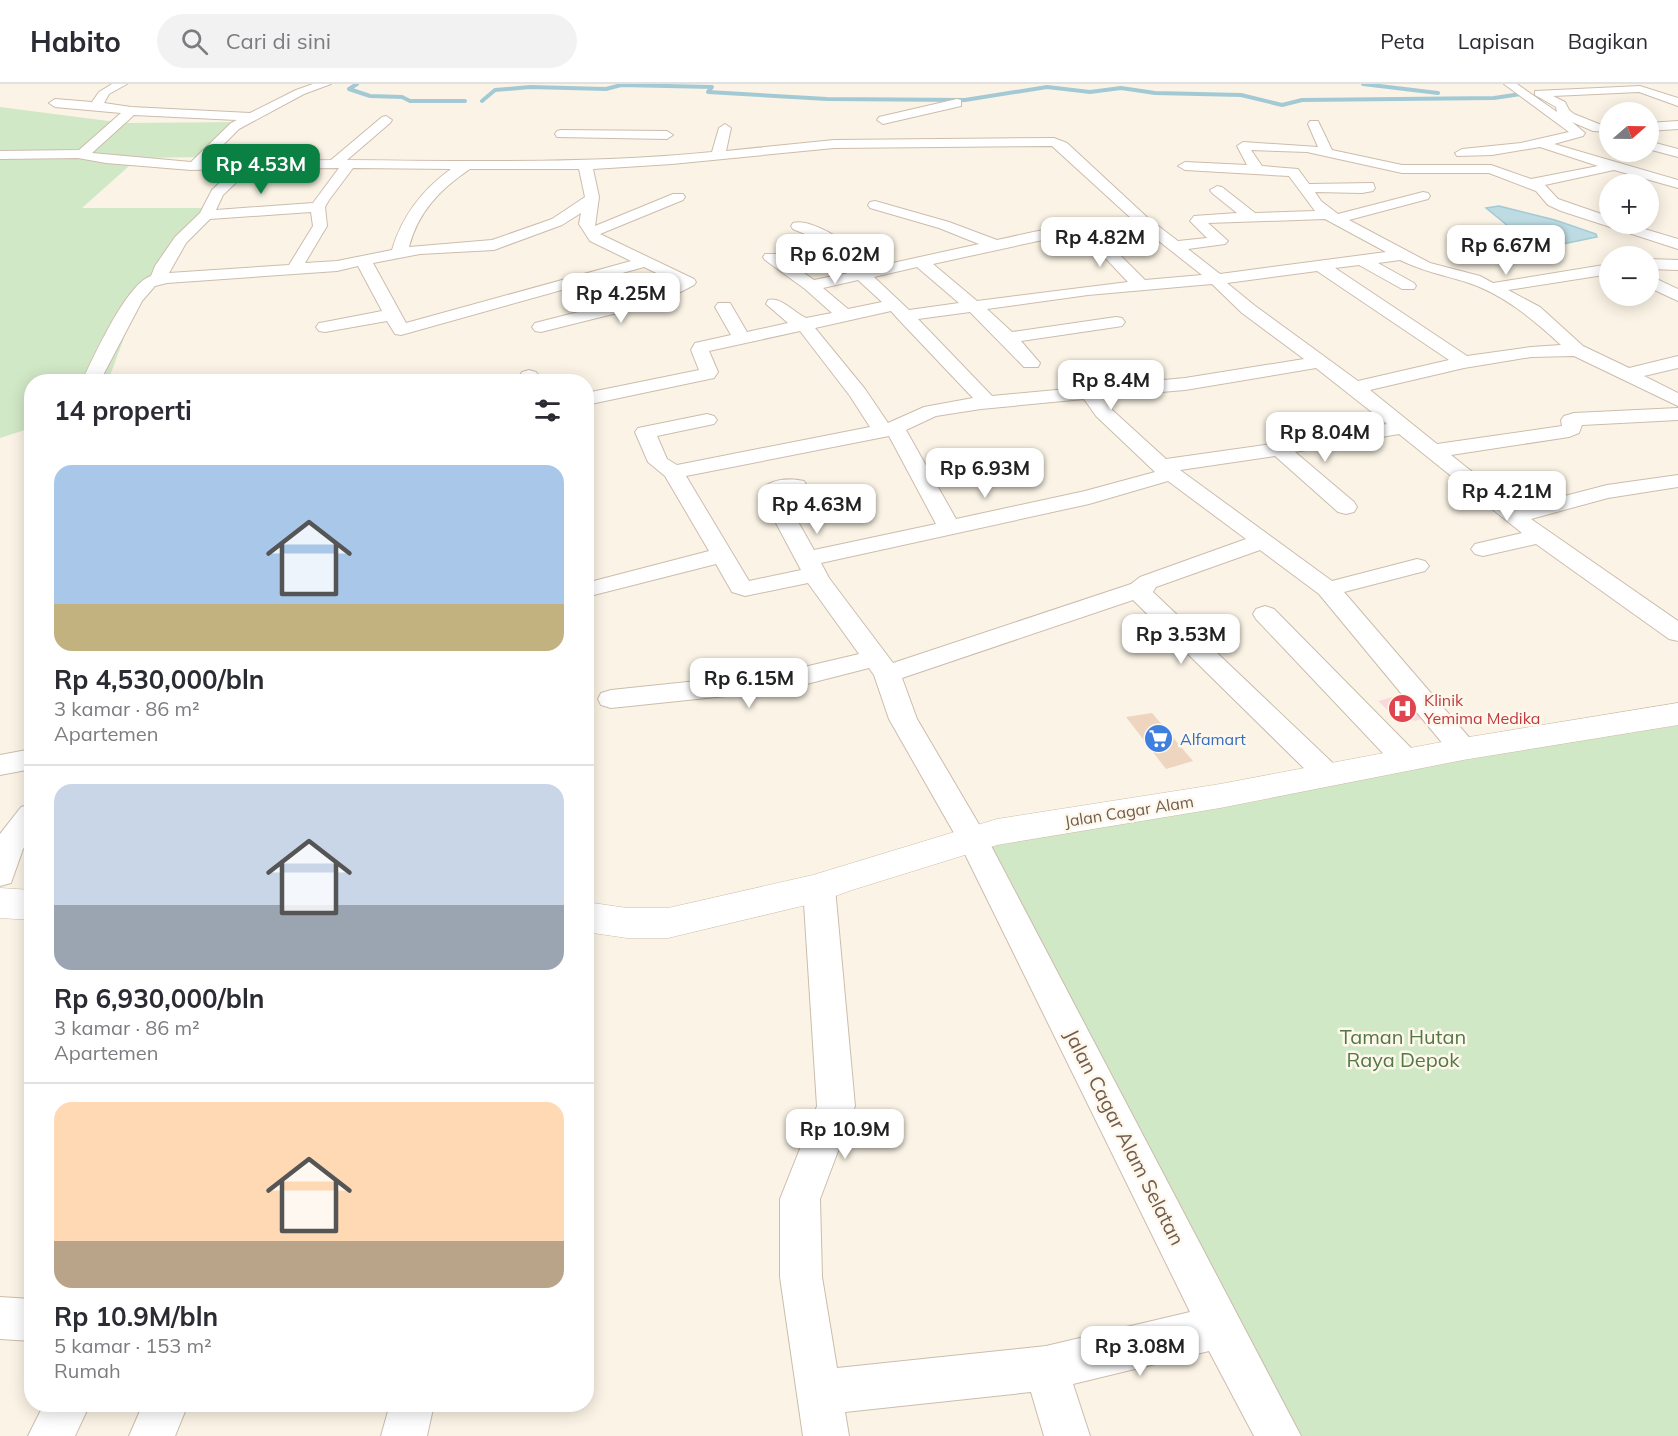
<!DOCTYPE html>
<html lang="id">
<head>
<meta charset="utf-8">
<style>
  :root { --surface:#fff; --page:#f2f2f3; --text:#2b2b33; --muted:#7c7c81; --line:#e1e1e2; --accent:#0b8043 }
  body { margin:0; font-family:Mulish,sans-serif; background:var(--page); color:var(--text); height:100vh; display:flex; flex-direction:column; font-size:22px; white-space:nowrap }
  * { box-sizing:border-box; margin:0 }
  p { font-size:20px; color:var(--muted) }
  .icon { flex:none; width:33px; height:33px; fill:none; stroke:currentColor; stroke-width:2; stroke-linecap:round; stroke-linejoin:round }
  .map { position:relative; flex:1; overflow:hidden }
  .drawer { position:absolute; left:24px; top:290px; width:570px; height:1038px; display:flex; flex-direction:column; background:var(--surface); border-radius:24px; box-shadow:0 3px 15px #0003 }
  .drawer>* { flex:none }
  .needle { width:39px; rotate:70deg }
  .buttons { position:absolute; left:1599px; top:18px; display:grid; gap:12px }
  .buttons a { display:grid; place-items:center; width:60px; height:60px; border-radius:50%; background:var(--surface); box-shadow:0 3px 15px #0003; font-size:30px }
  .price { position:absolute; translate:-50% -51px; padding:0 14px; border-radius:12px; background:#fff; color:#222; font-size:20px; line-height:39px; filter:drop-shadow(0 2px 3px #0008) }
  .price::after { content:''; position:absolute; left:50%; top:36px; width:18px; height:14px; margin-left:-9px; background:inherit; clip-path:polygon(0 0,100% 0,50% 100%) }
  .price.active { background:var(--accent); color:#fff }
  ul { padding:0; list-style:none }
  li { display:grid; align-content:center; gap:12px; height:318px; padding:0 30px }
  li+li { border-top:2px solid var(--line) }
  li span { display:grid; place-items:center; height:186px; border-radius:18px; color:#555 }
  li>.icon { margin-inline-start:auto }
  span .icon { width:108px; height:108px; fill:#fffc; stroke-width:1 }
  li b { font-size:26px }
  h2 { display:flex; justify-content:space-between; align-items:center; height:72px; padding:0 30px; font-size:26px }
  header { display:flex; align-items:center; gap:36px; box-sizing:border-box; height:84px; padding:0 30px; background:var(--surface); border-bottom:2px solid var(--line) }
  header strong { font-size:28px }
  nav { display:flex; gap:33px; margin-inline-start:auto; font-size:21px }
  .search { width:420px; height:54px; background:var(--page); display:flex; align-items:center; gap:15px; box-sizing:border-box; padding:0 21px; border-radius:33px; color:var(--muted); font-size:22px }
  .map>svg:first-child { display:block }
</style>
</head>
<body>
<header>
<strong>Habito</strong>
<div class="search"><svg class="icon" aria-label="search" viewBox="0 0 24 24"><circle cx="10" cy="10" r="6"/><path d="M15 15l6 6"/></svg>Cari di sini</div>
<nav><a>Peta</a><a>Lapisan</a><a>Bagikan</a></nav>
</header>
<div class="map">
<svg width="1678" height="1352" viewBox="0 0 1678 1352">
  <rect width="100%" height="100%" fill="#fbf4e6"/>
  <polygon fill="#f8dadc" points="1407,609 1427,633 1415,637 1409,635 1400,638 1378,617"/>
  <g fill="#d1e8c6">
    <polygon points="0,23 124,39 243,38 208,73 138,74 82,124 209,124 135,224 108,297 32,297 31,344 0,354"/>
    <polygon points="1678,635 1678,1352 1302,1352 1161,1097 986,764 1029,749"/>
  </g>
  <polygon fill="#bcdbe3" stroke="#a3cad4" stroke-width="1.5" points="1499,122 1555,136 1596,150 1597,153 1529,167 1509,160 1511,150 1508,142 1486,124"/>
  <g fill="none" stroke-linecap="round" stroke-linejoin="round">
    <g stroke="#a3cad4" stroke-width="4">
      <polyline points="357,0 349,5 370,12 402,13 410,17 465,17"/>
      <polyline points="1363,0 1438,9"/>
      <polyline points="482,17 495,6 530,3 606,5 621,1 712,3 708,8 827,15 965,16 1047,3 1090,8 1121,4 1155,9 1241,11 1282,21 1302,16 1494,14 1521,10"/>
    </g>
  </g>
  <polygon fill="#eed5c0" points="1152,629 1193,677 1166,685 1126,633"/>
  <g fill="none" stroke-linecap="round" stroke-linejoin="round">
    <defs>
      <g id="street">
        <path d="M112 0H127L109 10 104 19 131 23 250 29 296 6 313 0H331L304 10 239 45 206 78 331 76 382 33 386 32 392 36 390 39 347 76C469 77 591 80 712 68L719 44 725 40 731 44 726 67 834 56 1054 54 1067 59 1149 135 1178 157 1207 154 1190 137 1194 132 1237 129 1212 109 1210 106 1217 102 1222 103 1255 129 1315 127 1289 92 1185 86 1178 82 1185 78 1247 81 1237 62 1243 58 1318 63 1308 40 1310 37H1318L1332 66 1402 81H1491L1531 95 1598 82 1540 63 1492 71 1457 72 1455 69 1462 65 1521 59 1569 48 1504 0H1517L1557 28 1556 23 1535 11V7L1640 2 1678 14V22L1639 8 1553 12 1565 18 1569 26 1574 30 1599 40H1610V48L1593 47 1572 38 1585 49 1583 52 1554 60 1678 96V104L1614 86 1545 101 1558 115 1610 133V140H1628L1678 155V165L1561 127 1548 121 1536 107 1489 89H1402L1307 68 1251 66 1262 82 1298 85 1309 100 1373 99 1375 104 1373 107 1362 109 1315 108 1321 117 1338 130 1423 108 1428 109 1430 112 1428 115 1349 136 1430 179 1480 192 1493 199 1610 180V190L1508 206 1540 223 1583 262 1629 284 1678 272V284L1644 292 1678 309V322L1574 272 1531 273 1464 284 1370 306 1437 360 1562 342 1561 336 1564 332 1574 329 1678 324V336L1582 341 1579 349 1569 353 1451 371 1518 424 1607 401 1678 391V403L1608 414 1531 435 1678 537V557L1669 555 1536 460 1483 472 1475 470 1471 465 1475 460 1522 449 1399 350 1295 368 1354 418 1357 423 1354 428 1346 430 1338 428 1275 372 1180 386 1332 497 1417 475 1425 477 1429 482 1425 487 1344 508 1473 658 1477 665 1473 672 1463 675 1453 672 1319 510 1260 466 1156 503 1153 508 1338 684 1342 691 1338 698 1328 701 1318 698 1133 516 902 594 917 635 987 754 1301 1352H1254L1209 1267 1073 1300 1090 1352H1044L1031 1308 845 1328 849 1352H803L780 1193V1115L817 1022 803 804 808 795 819 792 830 795 835 804 855 1022 820 1115 822 1193 837 1284 1046 1262 1190 1228 958 756 889 635 874 591 869 584 783 606 611 624 601 621 598 615 601 609 611 606 783 588 859 570 808 499 745 512 732 508 716 480 586 513V499L709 467 665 392 648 378 635 348 638 344 707 330 714 332 717 336 714 340 657 352 667 375 677 381 870 343 850 312 800 247 709 267 718 288 714 294 586 321V309L699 286 691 266 695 259 731 251 715 223 718 219H730L747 248 788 239 766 220 768 216C782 213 793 228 806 234L832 229 805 205 765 176 763 173 765 170H777L814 196 863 186 833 162 793 145 791 142 793 139C815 133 861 169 879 182L979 160 939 144 870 124 868 121 870 118 875 117 949 138 997 156 1038 147 1132 135 1052 62 834 64 672 80 593 85 599 113 595 142 673 110H683L685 113 683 116 600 150 694 195 696 198 694 201 661 218 541 248 535 247 532 243 535 239 649 210 675 198 644 183 401 251 395 250 387 237 325 248 319 247 316 243 319 239 325 238 382 227 358 182 337 187 167 199 155 202 142 217 100 297H82C94 273 126 200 151 192L155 182 175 153 200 129 212 106 234 85 191 86 106 79 78 74 0 75V67L79 66 121 29 55 23 49 19 55 15 92 18 99 8ZM134 31 237 36 231 39 191 78 92 69ZM339 84 313 119 216 126 223 111 250 85ZM353 84 451 85C422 106 402 132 392 166L337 177 305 179 327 142 325 123 329 116ZM470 85H579L585 113 552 135 492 156 409 163C418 128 440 105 470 85ZM311 128 313 142 289 181 169 189 186 159 210 135ZM581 129 579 140 590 157 631 177 406 239 373 179 420 170 494 166 562 141ZM1325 135 1386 168 1220 190 1188 165 1225 160 1228 157 1208 139ZM1141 143 1202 191 1145 196 1104 155 1100 148ZM1086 150 1092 160 1128 198 977 217 933 180 1038 157ZM1400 176C1422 187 1443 191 1466 198 1502 209 1534 236 1561 261L1531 263 1467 272 1335 184 1359 181 1402 205H1414L1416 202 1414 199 1378 179ZM917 183 959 219 909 226 874 193ZM1317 187 1449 276 1358 297 1254 221 1227 199ZM858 196 882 218 848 225 823 204ZM1212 200 1242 229 1304 275 1185 294 992 312 918 235 970 228 1024 283H1038L1040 279 1021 257 1116 243 1122 242 1125 238 1122 234 1116 233 1012 248 987 225 1088 211ZM891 227 899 236 973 314 924 323 888 339 865 305 815 244ZM1316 284 1387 340 1279 359 1166 375 1110 324 1102 313 1185 306ZM1084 315 1096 332 1155 388 1085 407 956 435 906 346 936 332 981 325ZM889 352 936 440 814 466 783 411 804 407 807 402 804 397C791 394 763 394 761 411L801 486 749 497 686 392ZM1168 397 1246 455 1140 493 1131 500 893 579 829 494 821 479 1089 420Z"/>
        <polygon points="957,15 961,16 961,22 883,40 877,36 879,33"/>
        <polygon points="1678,37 1678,45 1648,47 1648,39"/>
        <polygon points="561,46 667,47 673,51 667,55 557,53 555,50 557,47"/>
        <polygon points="1648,57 1678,65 1678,73 1648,65"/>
        <polygon points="1648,175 1678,176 1678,186 1648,185"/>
        <polygon points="1648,191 1678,205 1678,217 1648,203"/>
        <polygon points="529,286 536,288 543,297 523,297 520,292 522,288"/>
        <polygon points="1265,522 1274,525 1416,669 1420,676 1416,683 1406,686 1396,683 1256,535 1253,530 1256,525"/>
        <polygon points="32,665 32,685 0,691 0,671"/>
        <polygon points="32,720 32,754 23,765 11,799 0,802 0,750 21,723"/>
        <polygon points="0,1213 32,1215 32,1257 0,1255"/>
        <polygon points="44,1320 90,1320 75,1352 28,1352"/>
        <polygon points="143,1320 188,1320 175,1352 129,1352"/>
        <polygon points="390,1320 434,1320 427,1352 381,1352"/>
      </g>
      <g id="secondary">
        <polygon points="1678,619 1678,641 1463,676 1220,724 997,761 852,806 819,818 668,854 627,854 586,848 586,818 627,824 668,824 813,791 997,735 1220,700 1463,654"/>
        <polygon points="0,804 32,806 32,836 0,834"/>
      </g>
    </defs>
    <use href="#street" stroke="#ccbcad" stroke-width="2"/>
    <use href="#secondary" stroke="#cebdab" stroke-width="1"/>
    <use href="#street" fill="#fff" fill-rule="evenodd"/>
    <use href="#secondary" fill="#fff" fill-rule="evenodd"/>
  </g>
  <defs>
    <symbol id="hospital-disc" viewBox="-11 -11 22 22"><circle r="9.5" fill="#e0444e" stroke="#fef8ec"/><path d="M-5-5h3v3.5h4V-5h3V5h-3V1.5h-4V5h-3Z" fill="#fff"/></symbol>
    <symbol id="supermarket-disc" viewBox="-11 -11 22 22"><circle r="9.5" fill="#3f7fe0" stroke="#fef8ec"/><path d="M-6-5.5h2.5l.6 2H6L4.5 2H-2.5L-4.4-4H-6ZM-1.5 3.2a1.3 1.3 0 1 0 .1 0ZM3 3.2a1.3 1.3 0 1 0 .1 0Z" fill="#fff"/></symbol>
  </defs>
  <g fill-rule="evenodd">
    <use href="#hospital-disc" x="1386" y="608" width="33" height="33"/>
    <use href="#supermarket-disc" x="1142" y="638" width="33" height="33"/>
  </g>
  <g text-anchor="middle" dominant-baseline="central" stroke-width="5" stroke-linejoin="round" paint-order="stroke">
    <g font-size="16" fill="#be3a42" stroke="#fef8ec" text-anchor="start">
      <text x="1424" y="616">Klinik<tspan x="1424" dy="18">Yemima Medika</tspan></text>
    </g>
    <g font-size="16" fill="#366cbe" stroke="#fef8ec" text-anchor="start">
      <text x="1180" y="655">Alfamart</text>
    </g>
    <g font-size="16" fill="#725c4d" stroke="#fef8ec">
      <text transform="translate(1129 727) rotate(-9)">Jalan Cagar Alam</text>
    </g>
    <g font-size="20" fill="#527845" stroke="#fef8ec">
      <text x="1403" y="952">Taman Hutan<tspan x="1403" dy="23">Raya Depok</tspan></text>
    </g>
    <g font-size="20" fill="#725c4d" stroke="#fef8ec">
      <text transform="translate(1125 1053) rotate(63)">Jalan Cagar Alam Selatan</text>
    </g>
  </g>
</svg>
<div class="buttons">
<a><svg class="needle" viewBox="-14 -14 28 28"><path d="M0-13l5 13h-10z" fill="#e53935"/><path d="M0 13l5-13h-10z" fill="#7c7c81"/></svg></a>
<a>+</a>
<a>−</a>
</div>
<b class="price active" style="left:261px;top:111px">Rp 4.53M</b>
<b class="price" style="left:1100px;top:184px">Rp 4.82M</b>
<b class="price" style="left:1506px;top:192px">Rp 6.67M</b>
<b class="price" style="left:835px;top:201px">Rp 6.02M</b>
<b class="price" style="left:621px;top:240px">Rp 4.25M</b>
<b class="price" style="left:1111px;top:327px">Rp 8.4M</b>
<b class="price" style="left:1325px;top:379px">Rp 8.04M</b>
<b class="price" style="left:985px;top:415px">Rp 6.93M</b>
<b class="price" style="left:1507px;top:438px">Rp 4.21M</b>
<b class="price" style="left:817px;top:451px">Rp 4.63M</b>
<b class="price" style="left:1181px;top:581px">Rp 3.53M</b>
<b class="price" style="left:749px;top:625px">Rp 6.15M</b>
<b class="price" style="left:845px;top:1076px">Rp 10.9M</b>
<b class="price" style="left:1140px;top:1293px">Rp 3.08M</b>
<section class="drawer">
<h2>14 properti<svg class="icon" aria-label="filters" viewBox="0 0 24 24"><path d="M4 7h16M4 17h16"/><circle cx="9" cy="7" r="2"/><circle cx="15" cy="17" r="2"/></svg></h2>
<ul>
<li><span style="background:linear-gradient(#a9c7e8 75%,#c2b280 0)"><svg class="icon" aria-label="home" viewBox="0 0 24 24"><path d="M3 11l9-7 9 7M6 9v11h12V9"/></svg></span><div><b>Rp 4,530,000/bln</b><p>3 kamar · 86 m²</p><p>Apartemen</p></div></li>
<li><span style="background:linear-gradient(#c9d6e8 65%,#9aa5b1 0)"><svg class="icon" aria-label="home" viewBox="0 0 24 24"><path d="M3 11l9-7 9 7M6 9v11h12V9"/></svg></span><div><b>Rp 6,930,000/bln</b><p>3 kamar · 86 m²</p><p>Apartemen</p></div></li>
<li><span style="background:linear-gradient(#ffd9b3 75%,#b9a48a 0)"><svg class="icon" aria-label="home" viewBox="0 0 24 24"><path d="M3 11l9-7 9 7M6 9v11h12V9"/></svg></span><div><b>Rp 10.9M/bln</b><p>5 kamar · 153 m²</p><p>Rumah</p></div></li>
</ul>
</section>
</div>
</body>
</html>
